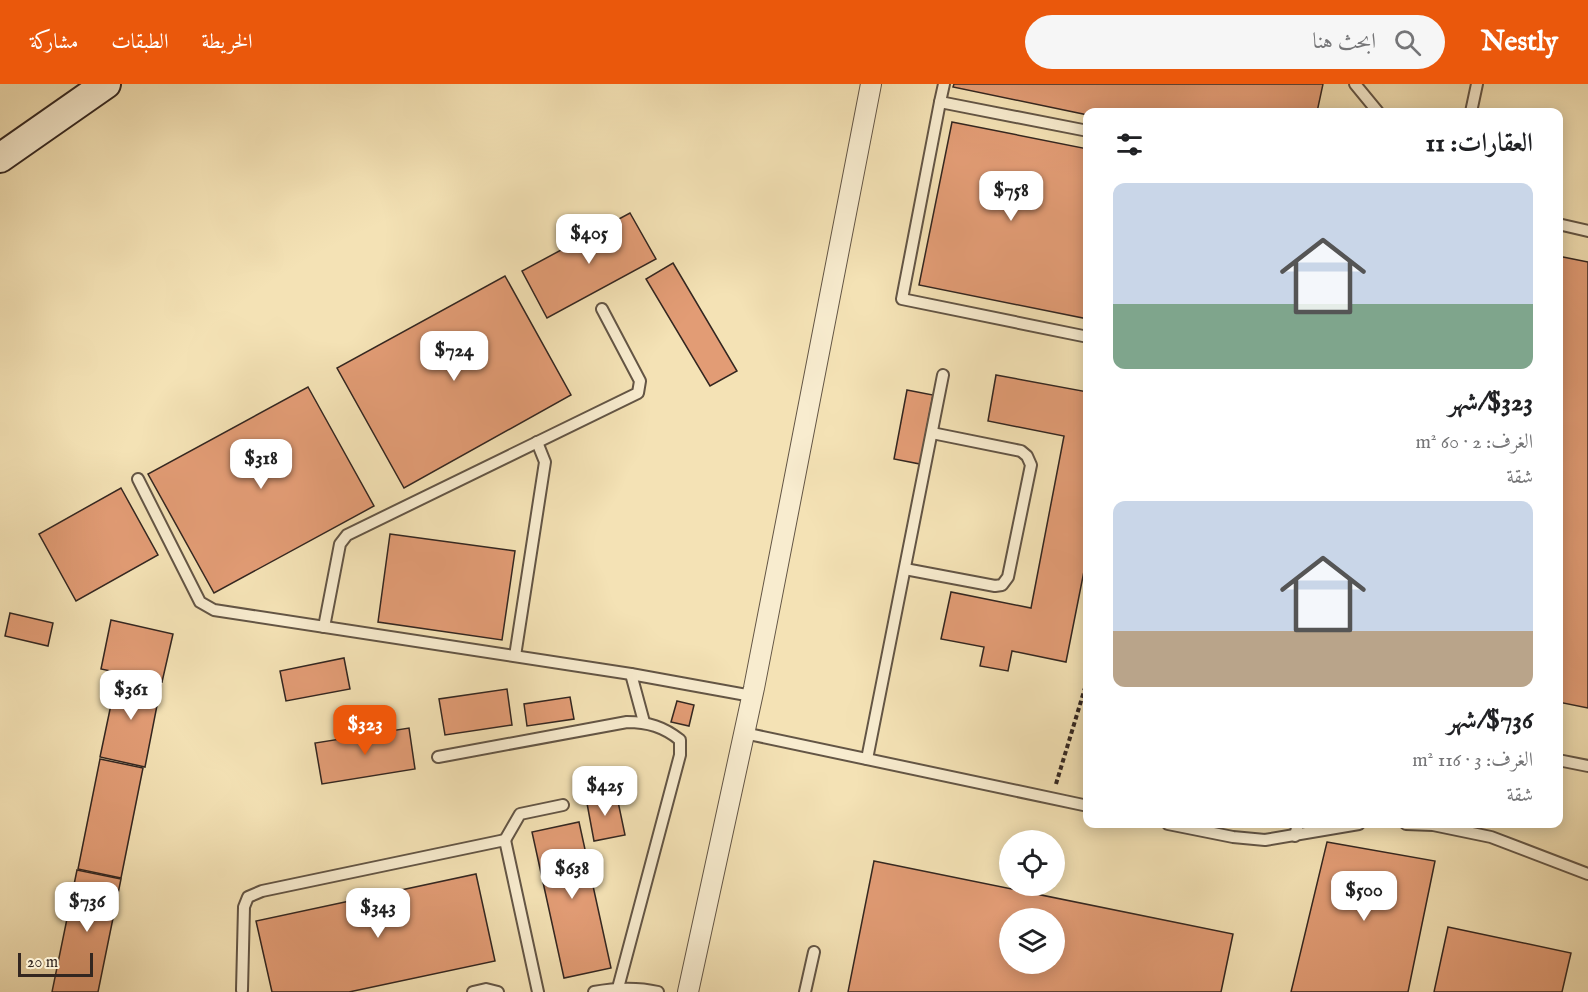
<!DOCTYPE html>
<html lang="ar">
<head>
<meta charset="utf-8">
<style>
  :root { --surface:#fff; --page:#f6f6f6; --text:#202124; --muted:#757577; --accent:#ea580c }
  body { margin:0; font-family:"IM FELL English",Amiri,serif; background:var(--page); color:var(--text); direction:rtl; height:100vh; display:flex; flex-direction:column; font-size:22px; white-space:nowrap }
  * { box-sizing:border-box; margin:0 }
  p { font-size:20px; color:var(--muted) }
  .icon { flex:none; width:33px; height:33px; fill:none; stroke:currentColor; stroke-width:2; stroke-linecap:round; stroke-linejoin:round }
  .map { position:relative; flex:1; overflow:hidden; direction:ltr }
  .side { position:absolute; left:1083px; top:24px; width:480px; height:720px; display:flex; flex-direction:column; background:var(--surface); border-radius:12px; box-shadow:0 3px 15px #0003; direction:rtl }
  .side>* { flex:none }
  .tools { position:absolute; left:999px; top:746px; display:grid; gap:12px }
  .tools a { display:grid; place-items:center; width:66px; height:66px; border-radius:50%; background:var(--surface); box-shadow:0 3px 15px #0003; font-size:30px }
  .scale { position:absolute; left:18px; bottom:15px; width:75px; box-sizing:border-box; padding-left:6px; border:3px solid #332620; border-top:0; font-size:16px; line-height:21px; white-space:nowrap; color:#332620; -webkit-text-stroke:4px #f8eccf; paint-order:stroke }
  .price { position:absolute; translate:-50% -51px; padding:0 14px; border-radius:12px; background:#fff; color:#222; font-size:20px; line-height:39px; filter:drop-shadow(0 2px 3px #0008) }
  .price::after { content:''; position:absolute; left:50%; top:36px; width:18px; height:14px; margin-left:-9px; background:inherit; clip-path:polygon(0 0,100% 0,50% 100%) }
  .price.selected { background:var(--accent); color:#fff }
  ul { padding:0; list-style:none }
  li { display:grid; align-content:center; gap:12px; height:318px; padding:0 30px }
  li span { display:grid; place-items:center; height:186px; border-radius:12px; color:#555 }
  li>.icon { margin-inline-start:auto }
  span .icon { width:108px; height:108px; fill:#fffc; stroke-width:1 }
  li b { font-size:26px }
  h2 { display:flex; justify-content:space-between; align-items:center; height:72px; padding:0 30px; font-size:26px }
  header { display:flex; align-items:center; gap:36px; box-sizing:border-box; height:84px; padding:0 30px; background:var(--accent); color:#fff }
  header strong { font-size:28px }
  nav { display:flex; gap:33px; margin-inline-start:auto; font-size:21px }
  .search { width:420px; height:54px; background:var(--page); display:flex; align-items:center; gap:15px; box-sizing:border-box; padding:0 21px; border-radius:33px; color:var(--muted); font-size:22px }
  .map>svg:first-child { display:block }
</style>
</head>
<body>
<header>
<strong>Nestly</strong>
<div class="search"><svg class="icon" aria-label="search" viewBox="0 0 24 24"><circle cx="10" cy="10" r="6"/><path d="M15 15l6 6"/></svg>ابحث هنا</div>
<nav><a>الخريطة</a><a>الطبقات</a><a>مشاركة</a></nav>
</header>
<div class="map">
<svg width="1588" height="908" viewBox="0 0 1588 908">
  <rect width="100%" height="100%" fill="#f4e2b5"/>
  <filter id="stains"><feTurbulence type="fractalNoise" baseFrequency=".00333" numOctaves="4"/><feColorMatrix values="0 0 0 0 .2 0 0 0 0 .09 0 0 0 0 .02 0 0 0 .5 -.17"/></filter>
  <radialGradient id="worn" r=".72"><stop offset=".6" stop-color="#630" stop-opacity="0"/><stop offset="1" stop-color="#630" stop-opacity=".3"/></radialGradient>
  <g fill="#e29c75" stroke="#332620" stroke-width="1.5" fill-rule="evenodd">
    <polygon points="954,0 1323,0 1317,28 1088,28 1088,31 953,3"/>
    <polygon points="952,38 1088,65 1088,235 919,201"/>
    <polygon points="630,129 656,175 547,234 522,187"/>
    <polygon points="1558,172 1588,178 1588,624 1558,618"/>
    <polygon points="673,179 737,287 710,302 646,195"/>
    <polygon points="505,192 571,311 404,404 337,284"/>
    <polygon points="996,291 1088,308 1088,467 1066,578 1012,567 1008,587 980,582 984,563 941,555 951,508 1031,524 1064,352 988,337"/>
    <polygon points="308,303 374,422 214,509 148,390"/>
    <polygon points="907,306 933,311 920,380 894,375"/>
    <polygon points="121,404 158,471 76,517 39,450"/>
    <polygon points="390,450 515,467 502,556 378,538"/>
    <polygon points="10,529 53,539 48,562 5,552"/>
    <polygon points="111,536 173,550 162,598 101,585"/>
    <polygon points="344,574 350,605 286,617 280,587"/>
    <polygon points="117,592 161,601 145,683 100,673"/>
    <polygon points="507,605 512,641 445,651 439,615"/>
    <polygon points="570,613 574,635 527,642 524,620"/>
    <polygon points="677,617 694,621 689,642 671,638"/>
    <polygon points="409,644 415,685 322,700 315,659"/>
    <polygon points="100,675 143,684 121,794 78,785"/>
    <polygon points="616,708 625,751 594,757 586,714"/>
    <polygon points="579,738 611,884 564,894 532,748"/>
    <polygon points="1327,758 1435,777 1408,908 1291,908"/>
    <path d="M874 777 1233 850 1221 908H848ZM1010 834H1054V879H1010Z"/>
    <polygon points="77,786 121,795 98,908 52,908"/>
    <polygon points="476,790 495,877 349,908 272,908 256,837"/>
    <polygon points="1448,843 1571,869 1562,908 1434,908"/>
  </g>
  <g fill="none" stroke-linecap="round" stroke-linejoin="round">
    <defs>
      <g id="service">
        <polyline points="1355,0 1378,28"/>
        <polyline points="940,18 944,0"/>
        <polyline points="1471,28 1477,0"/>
        <polyline points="1088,47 940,18 902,215 1088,253"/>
        <polyline points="1558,140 1588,147"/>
        <polyline points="138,395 200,518 214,526 631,590 752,612"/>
        <polyline points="905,485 995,502 1002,501 1008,493 1031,381 1027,372 1021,367 932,349"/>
        <polyline points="324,543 340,460 347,451 638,309 640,297 602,225"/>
        <polyline points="515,572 545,378 537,358"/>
        <polyline points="631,590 644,638"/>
        <polyline points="744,649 1088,722"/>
        <path d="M438 673 627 638C648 638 664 643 680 656V671L618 904"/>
        <polyline points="867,675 943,291"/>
        <polyline points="1558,676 1588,682"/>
        <polyline points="1168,740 1233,753 1265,756 1359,740"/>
        <polyline points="1406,740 1433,741 1491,753 1588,790"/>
        <polyline points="1295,752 1298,740"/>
        <polyline points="505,756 520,730 563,721"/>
        <polyline points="242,906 244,823 248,813 262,807 505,756 538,908"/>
        <polyline points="473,908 486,905 498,908"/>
        <path d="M594 908C616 904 636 903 658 908"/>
        <polyline points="805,908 814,868"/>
      </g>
      <polyline id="minor" points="688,908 754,604 871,0"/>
      <polyline id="secondary" points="0,74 106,0"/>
    </defs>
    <use href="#service" stroke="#635545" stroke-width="14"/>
    <use href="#minor" stroke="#635545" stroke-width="22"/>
    <use href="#secondary" stroke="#332620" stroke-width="32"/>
    <polyline stroke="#332620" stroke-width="4" stroke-dasharray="4.5 3" stroke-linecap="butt" points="1056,700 1088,594"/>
    <use href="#service" stroke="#f8eccf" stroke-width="10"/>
    <use href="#minor" stroke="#f8eccf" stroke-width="20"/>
    <use href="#secondary" stroke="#f8eccf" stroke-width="28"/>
  </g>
  <rect width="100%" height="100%" filter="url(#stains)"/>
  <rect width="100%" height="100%" fill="url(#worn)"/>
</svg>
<div class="tools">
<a><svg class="icon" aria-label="locate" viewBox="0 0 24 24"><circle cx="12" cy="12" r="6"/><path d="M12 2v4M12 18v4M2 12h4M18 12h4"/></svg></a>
<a><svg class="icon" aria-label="layers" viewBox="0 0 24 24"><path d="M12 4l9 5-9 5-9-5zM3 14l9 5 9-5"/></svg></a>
</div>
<div class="scale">20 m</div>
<b class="price" style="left:1011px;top:138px">$758</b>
<b class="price" style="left:589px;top:181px">$405</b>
<b class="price" style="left:454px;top:298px">$724</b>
<b class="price" style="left:261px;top:406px">$318</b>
<b class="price" style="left:131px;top:637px">$361</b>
<b class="price selected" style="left:365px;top:672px">$323</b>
<b class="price" style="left:605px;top:733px">$425</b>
<b class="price" style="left:572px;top:816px">$638</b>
<b class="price" style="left:1364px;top:838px">$500</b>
<b class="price" style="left:87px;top:849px">$736</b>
<b class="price" style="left:378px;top:855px">$343</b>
<section class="side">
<h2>العقارات: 11<svg class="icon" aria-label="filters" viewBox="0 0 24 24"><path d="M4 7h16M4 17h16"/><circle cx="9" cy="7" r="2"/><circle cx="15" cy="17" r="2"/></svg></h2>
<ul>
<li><span style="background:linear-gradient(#c9d6e8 65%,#7fa58c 0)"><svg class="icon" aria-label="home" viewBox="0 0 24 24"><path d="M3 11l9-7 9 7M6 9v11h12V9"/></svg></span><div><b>$323/شهر</b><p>الغرف: 2 · 60 m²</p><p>شقة</p></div></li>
<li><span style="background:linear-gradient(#c9d6e8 70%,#b9a48a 0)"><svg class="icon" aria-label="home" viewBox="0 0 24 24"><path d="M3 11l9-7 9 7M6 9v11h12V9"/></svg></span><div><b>$736/شهر</b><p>الغرف: 3 · 116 m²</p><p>شقة</p></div></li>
</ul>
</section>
</div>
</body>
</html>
